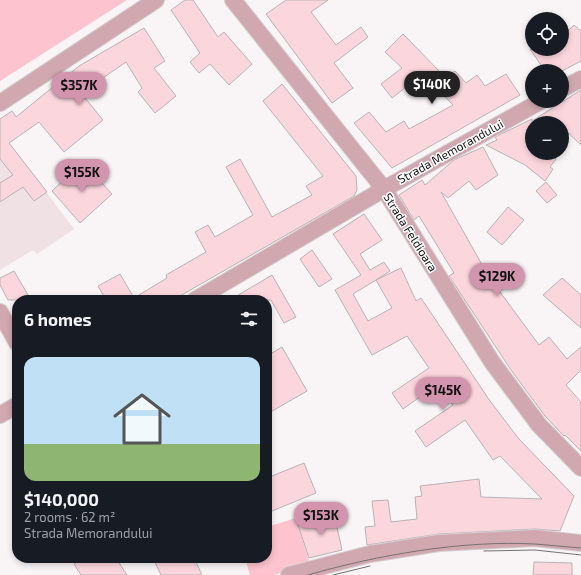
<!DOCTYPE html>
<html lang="en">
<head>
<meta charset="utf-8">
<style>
  :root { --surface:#171b24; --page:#20242c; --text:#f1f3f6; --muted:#9ea1a6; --line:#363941; --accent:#d394ad }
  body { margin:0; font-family:"Exo 2",sans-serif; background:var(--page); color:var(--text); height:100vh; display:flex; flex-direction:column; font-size:15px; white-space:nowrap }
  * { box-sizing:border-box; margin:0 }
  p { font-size:13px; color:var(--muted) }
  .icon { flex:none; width:22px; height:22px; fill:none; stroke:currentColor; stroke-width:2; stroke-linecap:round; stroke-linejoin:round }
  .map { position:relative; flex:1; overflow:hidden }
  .drawer { position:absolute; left:12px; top:295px; width:260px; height:268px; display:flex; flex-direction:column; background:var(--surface); border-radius:16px; box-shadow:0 2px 6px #0003 }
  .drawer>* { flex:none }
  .buttons { position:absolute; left:525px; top:12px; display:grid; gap:8px }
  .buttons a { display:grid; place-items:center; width:44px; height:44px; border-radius:50%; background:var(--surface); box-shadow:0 2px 6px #0003; font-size:20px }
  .price { position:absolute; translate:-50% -34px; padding:0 9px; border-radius:14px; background:var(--accent); color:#111; font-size:13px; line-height:26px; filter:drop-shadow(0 1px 2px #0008) }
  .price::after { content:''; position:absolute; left:50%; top:24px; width:12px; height:9px; margin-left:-6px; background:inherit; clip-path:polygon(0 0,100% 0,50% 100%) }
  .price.selected { background:#222; color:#fff }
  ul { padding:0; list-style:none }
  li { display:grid; align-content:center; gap:8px; height:212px; padding:0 12px }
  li+li { border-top:1px solid var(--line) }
  li span { display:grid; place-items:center; height:124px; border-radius:12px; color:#555 }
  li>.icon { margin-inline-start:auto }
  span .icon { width:72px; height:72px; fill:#fffc; stroke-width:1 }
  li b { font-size:17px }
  h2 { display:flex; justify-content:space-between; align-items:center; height:48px; padding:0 12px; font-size:17px }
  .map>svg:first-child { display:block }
</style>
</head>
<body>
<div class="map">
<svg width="581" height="575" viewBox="0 0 581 575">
  <rect width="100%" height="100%" fill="#f9f4f5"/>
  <polygon fill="#f0e2e4" points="0,131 74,229 37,254 33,250 0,270"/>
  <g fill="#fdc3ce">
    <polygon points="0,0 127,0 0,81"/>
    <polygon points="296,518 310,564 274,575 250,575 245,558 267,558 267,527"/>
  </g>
  <g fill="#fcd6dd" stroke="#b8b3b4" fill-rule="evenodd">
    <polygon points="185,0 193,0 218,37 224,32 252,64 229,85 210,64 199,73 190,62 200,53 171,10"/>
    <polygon points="286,0 328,0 311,12 336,45 361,27 368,37 334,63 353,88 332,103 266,14"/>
    <polygon points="574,25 581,31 581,61 562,71 545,71 530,49 562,49 562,37"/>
    <polygon points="144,28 165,61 154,68 176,96 155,113 138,92 142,88 126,62 81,93 103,120 64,152 39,122 9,143 47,192 34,201 23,187 0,202 0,183 13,175 0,159 0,119 12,111 16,117 79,66"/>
    <polygon points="403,34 446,78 455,71 466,83 477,75 485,86 506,74 520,95 392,168 354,123 369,112 386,132 404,121 409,129 453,105 423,74 392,98 381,84 402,68 385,52"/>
    <polygon points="282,84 356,176 357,190 354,196 173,300 106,300 98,286 120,274 134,298 167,278 166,275 206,252 195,232 208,225 215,237 253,215 226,167 240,159 272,217 312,195 306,186 323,176 263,101"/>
    <polygon points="581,90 581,145 562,127 562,123 532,123 532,153 548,153 556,159 550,167 553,169 545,181 525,165 486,145 497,140 495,137 532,119 532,121"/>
    <polygon points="483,147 498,175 476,190 469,181 448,198 441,192 489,277 539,345 549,337 567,359 581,347 581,370 566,385 581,402 581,451 565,435 564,436 545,416 511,370 449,276 454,273 419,216 414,220 399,195 422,180 425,185 454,160"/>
    <polygon points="83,162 112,194 80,223 52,191"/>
    <polygon points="546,182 557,195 547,203 536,191"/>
    <polygon points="508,207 524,220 502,245 487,232"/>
    <path d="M364 214 382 240 360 254 370 270 384 262 390 271 376 280 401 268 416 301 421 298 490 401 519 439 574 496 560 531 535 529 439 534 367 545 365 527 375 526 372 501 388 500 391 522 417 519 415 497 422 496 420 486 479 479 481 497 542 499 500 456 493 460 465 420 426 447 415 431 453 405 438 384 403 409 392 393 429 368 407 336 372 355 335 290 361 275 333 234ZM376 280 392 308 368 321 353 294Z"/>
    <polygon points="312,250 332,279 319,287 300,259"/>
    <polygon points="14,271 31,300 8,300 0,285 0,278"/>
    <polygon points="272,275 296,317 284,323 271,300 230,300"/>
    <polygon points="562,278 581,295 581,328 543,295"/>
    <polygon points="282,347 307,391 267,414 267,356"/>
    <polygon points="304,463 316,493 267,513 267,478"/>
    <polygon points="334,514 342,550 309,558 298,525"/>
    <polygon points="84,558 116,558 127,575 81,575 74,564"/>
    <polygon points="153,558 194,558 202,575 161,575"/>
    <polygon points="534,562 572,563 572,575 533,575"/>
  </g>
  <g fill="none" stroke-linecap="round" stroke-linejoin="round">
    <defs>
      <g id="minor">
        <polyline points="233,0 384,189 492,362 539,425 581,468"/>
        <polyline points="562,89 581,79"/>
        <polyline points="0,103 156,0"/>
        <polyline points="195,300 384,189 541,101"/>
        <polyline points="0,312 17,343"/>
        <polyline points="0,415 17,405"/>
        <polyline points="289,575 370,554 439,543 535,538 581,543"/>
      </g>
    </defs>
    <use href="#minor" stroke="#d4d0d1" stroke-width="18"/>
    <use href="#minor" stroke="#d1a8b0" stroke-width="16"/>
    <g stroke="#757272" stroke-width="1">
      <polyline points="484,551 535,550 581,555"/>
      <path d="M308 575C377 555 463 540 535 544 550 545 566 547 581 548"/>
      <polyline points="333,575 370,566"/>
    </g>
  </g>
  <g text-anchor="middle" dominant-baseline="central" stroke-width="3" stroke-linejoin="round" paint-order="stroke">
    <g font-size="12" fill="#141212" stroke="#fff">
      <text transform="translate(450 151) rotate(-29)">Strada Memorandului</text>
      <text transform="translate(411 232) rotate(58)">Strada Feldioara</text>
    </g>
  </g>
</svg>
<div class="buttons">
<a><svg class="icon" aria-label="locate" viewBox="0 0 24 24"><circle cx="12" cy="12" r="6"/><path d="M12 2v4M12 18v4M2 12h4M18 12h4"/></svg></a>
<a>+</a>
<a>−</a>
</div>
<b class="price selected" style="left:432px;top:105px">$140K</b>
<b class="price" style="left:79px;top:106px">$357K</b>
<b class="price" style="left:82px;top:193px">$155K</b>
<b class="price" style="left:497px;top:297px">$129K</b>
<b class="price" style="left:443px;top:411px">$145K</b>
<b class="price" style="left:321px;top:536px">$153K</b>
<section class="drawer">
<h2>6 homes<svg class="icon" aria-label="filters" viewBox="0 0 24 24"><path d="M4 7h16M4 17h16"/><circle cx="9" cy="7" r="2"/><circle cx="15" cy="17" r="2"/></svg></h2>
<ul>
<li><span style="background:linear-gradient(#bfe0f5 70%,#8fb573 0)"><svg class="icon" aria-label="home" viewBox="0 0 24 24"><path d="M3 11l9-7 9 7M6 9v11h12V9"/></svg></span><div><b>$140,000</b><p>2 rooms · 62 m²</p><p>Strada Memorandului</p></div></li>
</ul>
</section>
</div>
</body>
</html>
